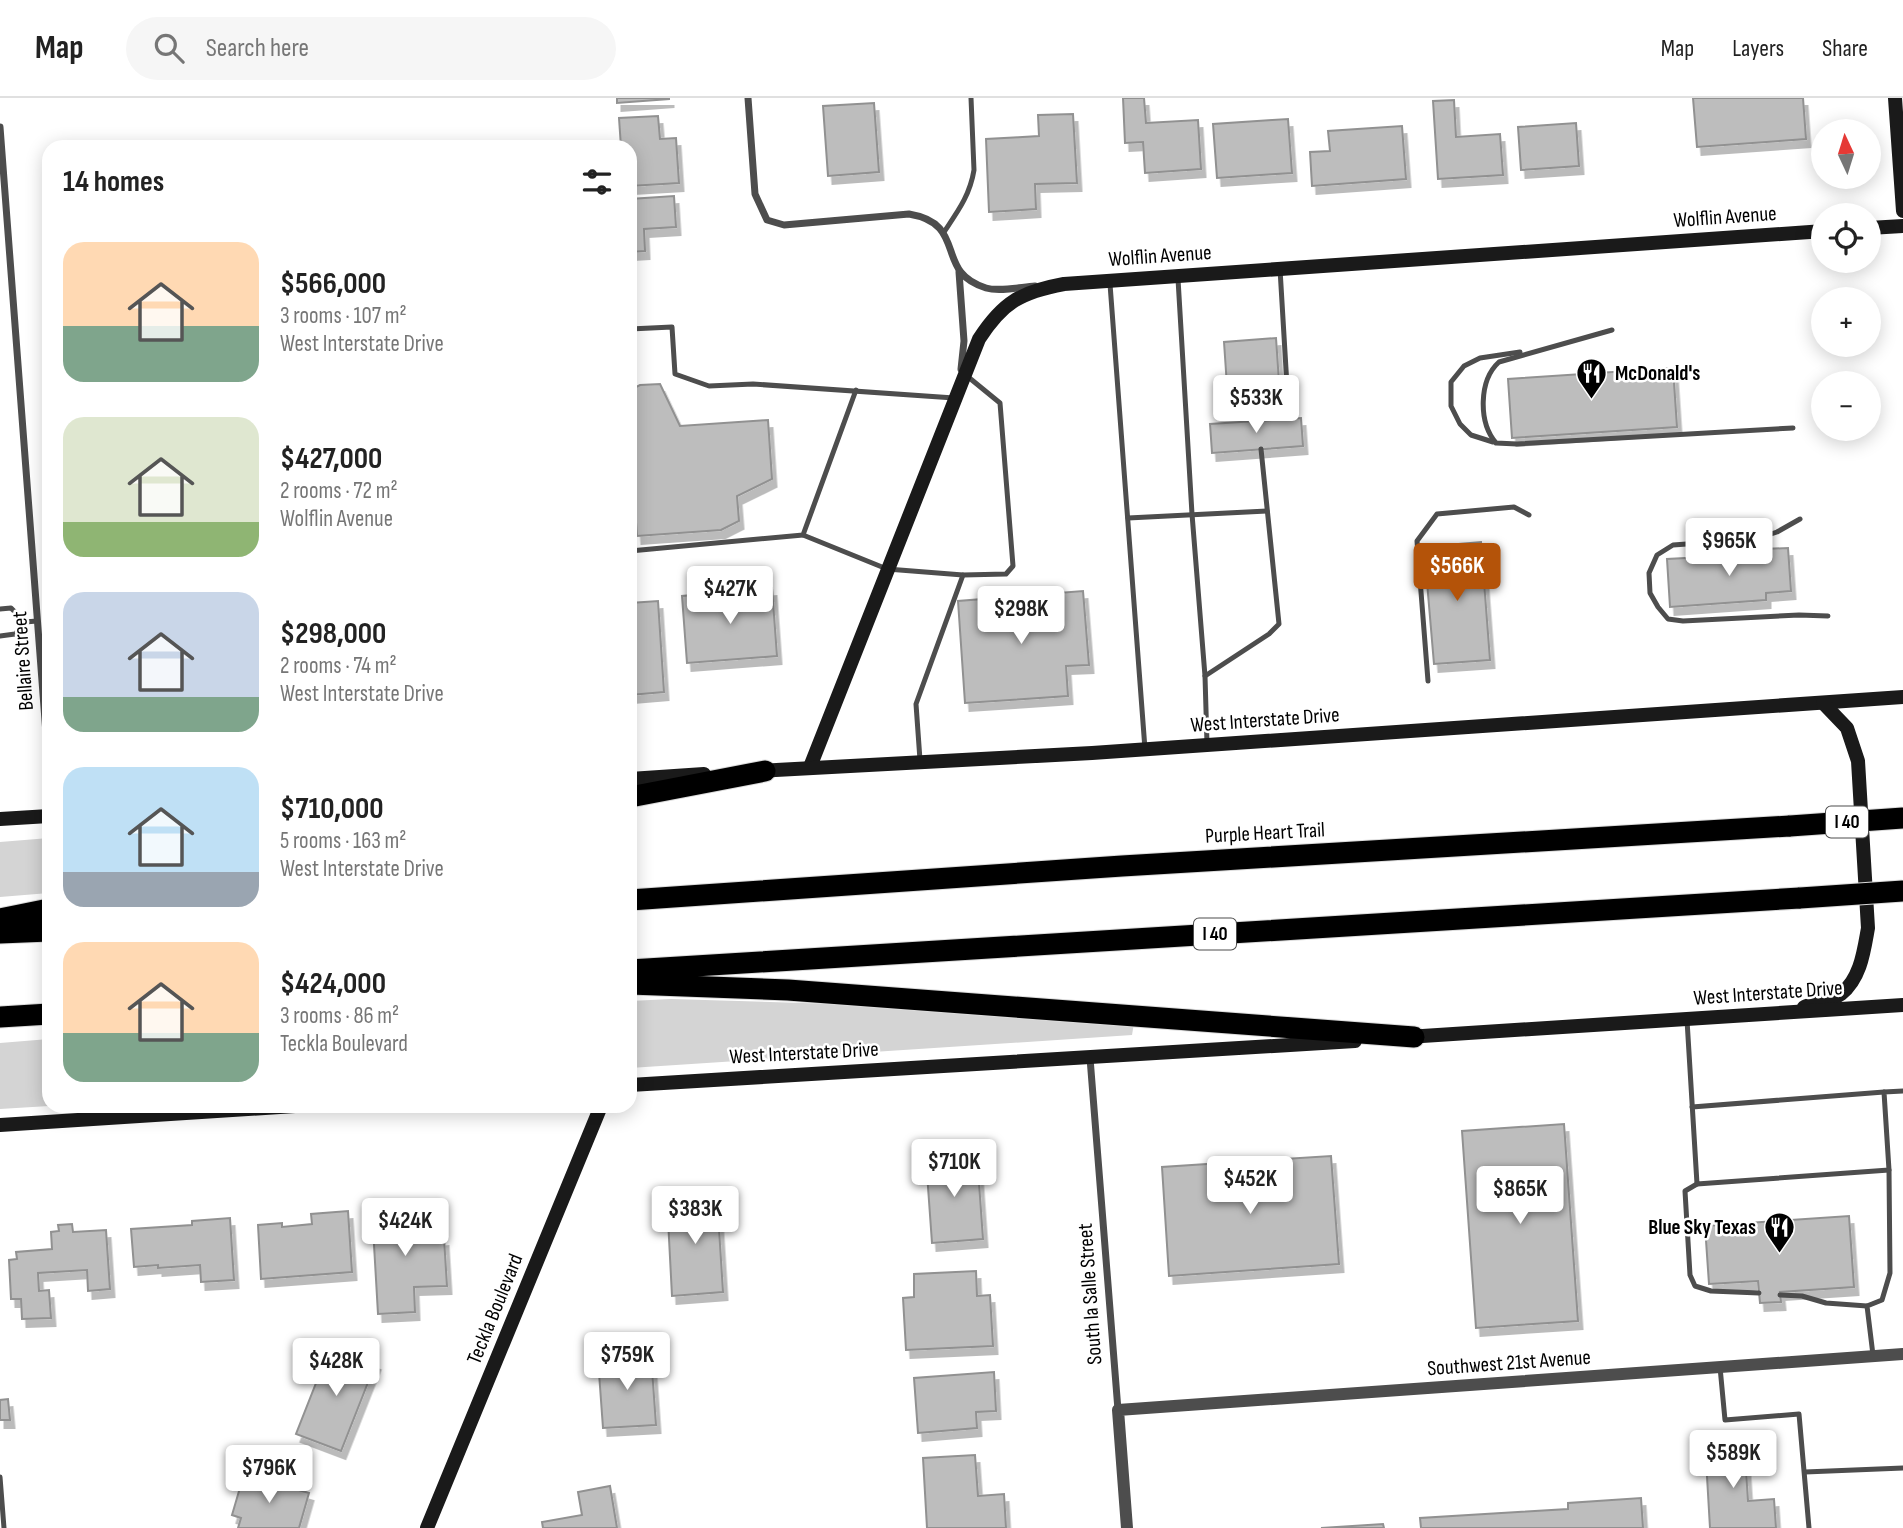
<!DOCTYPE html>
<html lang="en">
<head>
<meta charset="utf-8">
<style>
  :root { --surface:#fff; --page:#f6f6f6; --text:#222; --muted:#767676; --line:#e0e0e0; --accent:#b45309 }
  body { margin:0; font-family:"Sofia Sans Condensed",sans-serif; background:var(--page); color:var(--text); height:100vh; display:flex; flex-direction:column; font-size:26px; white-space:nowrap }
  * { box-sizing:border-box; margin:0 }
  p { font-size:23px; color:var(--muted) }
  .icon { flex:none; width:38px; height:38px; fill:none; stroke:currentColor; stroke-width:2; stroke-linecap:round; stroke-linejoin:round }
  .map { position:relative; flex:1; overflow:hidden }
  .details { position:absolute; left:42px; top:42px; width:595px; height:973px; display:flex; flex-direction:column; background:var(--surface); border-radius:21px; box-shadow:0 4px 18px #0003 }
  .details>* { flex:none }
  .needle { width:46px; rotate:356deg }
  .tools { position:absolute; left:1811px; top:21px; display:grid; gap:14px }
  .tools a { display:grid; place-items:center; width:70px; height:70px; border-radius:50%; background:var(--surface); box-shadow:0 4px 18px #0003; font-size:35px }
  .price { position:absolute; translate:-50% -60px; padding:0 16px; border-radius:7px; background:#fff; color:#222; font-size:23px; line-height:46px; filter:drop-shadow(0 2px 4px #0008) }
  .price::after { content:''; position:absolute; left:50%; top:42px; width:21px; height:16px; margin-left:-10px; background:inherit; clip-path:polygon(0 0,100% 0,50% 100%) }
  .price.on { background:var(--accent); color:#fff }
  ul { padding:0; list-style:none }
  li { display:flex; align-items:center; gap:21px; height:175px; padding:0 21px }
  li span { display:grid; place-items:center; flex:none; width:196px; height:140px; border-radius:21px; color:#555 }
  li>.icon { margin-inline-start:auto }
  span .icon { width:84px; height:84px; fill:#fffc; stroke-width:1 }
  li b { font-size:30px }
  h2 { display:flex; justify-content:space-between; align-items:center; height:84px; padding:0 21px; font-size:30px }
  header { display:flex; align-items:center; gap:42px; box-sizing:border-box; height:98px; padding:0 35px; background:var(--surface); border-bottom:2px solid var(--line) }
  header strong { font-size:33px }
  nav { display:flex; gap:38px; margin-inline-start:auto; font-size:24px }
  .search { width:490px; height:63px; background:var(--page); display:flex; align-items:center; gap:18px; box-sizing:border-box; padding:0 24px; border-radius:38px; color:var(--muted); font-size:26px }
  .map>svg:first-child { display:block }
</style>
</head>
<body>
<header>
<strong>Map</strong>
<div class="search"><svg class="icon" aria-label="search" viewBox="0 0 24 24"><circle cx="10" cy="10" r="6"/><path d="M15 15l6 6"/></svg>Search here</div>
<nav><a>Map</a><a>Layers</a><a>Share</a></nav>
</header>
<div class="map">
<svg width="1903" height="1430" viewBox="0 0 1903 1430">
  <defs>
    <filter id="shadow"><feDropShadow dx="4.5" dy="8" stdDeviation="0" flood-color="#0004"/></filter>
  </defs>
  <rect width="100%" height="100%" fill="#fff"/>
  <g fill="#d4d4d4">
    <polygon points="49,740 49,795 0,799 0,744"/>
    <polygon points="671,901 901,908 1134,925 1132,937 630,970 630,903"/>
    <polygon points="49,941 49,1008 0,1011 0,945"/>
  </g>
  <g fill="#bdbdbd" stroke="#919191" stroke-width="2" filter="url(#shadow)">
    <polygon points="617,0 669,0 669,1 617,5"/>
    <polygon points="1123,0 1144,0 1146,25 1198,22 1201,71 1145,75 1143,44 1125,45"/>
    <polygon points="1693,0 1803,0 1806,41 1697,49"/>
    <polygon points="1454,2 1456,39 1500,36 1503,77 1438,81 1433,3"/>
    <polygon points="874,5 879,74 828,78 823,8"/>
    <polygon points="1073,16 1077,85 1035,86 1036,111 989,114 986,41 1039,38 1038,17"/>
    <polygon points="658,18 660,41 676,40 679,85 630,88 630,49 621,49 619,20"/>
    <polygon points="1288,21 1292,75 1217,80 1213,26"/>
    <polygon points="1576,25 1579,68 1521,72 1518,29"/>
    <polygon points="1402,28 1406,81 1312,88 1310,54 1330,53 1328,33"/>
    <polygon points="674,98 676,129 644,131 645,153 630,154 630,101"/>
    <polygon points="1276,240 1279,284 1227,288 1224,244"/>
    <polygon points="1673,270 1677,329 1512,340 1508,281"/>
    <polygon points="660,286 680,328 768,322 772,381 737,398 739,423 721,432 637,438 634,396 630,396 630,292 640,287"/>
    <polygon points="1301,320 1303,348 1212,355 1210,326"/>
    <polygon points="1481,444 1490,562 1434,566 1424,449"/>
    <polygon points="1788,450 1791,493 1766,495 1766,502 1670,509 1667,461 1724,458 1724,461 1741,460 1740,452"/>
    <polygon points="772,490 777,558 687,565 682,498"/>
    <polygon points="1083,493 1089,567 1066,568 1068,598 965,605 958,503"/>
    <polygon points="658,503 664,594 630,597 630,505"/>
    <polygon points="1564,1026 1578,1223 1476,1230 1462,1033"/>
    <polygon points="977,1057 983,1141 932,1145 926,1061"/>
    <polygon points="1331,1058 1339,1166 1169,1178 1162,1069"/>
    <polygon points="717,1099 723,1194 672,1198 667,1102"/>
    <polygon points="424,1109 426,1142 444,1140 447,1188 414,1189 415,1214 378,1216 372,1112"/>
    <polygon points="348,1113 352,1174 261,1181 258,1127 282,1125 282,1129 312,1126 311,1116"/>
    <polygon points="1849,1118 1854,1189 1780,1194 1781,1204 1760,1205 1758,1183 1709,1186 1705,1128"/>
    <polygon points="230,1120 234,1182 201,1184 200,1167 158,1170 158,1167 134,1169 131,1131 192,1127 192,1123"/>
    <polygon points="72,1126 73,1134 106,1132 110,1191 88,1193 87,1172 38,1175 39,1193 49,1192 51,1220 22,1221 21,1201 11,1201 9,1162 17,1161 16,1154 52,1151 51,1134 59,1133 58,1127"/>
    <polygon points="976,1173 977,1198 990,1197 993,1248 906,1252 903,1200 914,1199 914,1176"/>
    <polygon points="331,1247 376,1264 341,1353 296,1336"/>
    <polygon points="651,1257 656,1327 603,1330 598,1261"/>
    <polygon points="994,1274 996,1313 976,1314 977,1330 918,1335 914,1280"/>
    <polygon points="8,1301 10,1322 0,1322 0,1302"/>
    <polygon points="1744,1341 1748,1403 1774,1401 1776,1430 1710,1430 1705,1344"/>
    <polygon points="975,1357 978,1398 1004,1396 1006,1430 927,1430 923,1360"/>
    <polygon points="244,1376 309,1395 299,1430 238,1430 241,1420 232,1417"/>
    <polygon points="610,1388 617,1430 543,1430 542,1424 582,1417 578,1394"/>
    <polygon points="1641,1400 1643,1430 1421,1430 1420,1420 1568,1411 1568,1405"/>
    <polygon points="1383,1426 1384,1430 1321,1430"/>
  </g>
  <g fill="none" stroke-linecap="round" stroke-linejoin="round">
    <defs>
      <g id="motorway">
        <polyline points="630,699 765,673"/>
        <polyline points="630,802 1122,768 1790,728"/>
        <polyline points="0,821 49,811"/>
        <polyline points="0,835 49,833"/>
        <polyline points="630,872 1800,800"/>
        <polyline points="630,886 788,892 1414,939"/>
        <polyline points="0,919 49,916"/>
      </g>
    </defs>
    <use href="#motorway" stroke="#dbdbdb" stroke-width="23"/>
    <g stroke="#4d4d4d" stroke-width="5">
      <path d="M944 134C958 113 970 97 974 72L971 0"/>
      <polyline points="1178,181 1192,416 1205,578 1207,646"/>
      <polyline points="1110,186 1145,651"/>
      <polyline points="630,231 672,229 675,276 709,288 753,286 954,300"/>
      <path d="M1612 232 1499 264C1479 282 1478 324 1496 345L1517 346 1793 330"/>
      <polyline points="1258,323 1267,300 1287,288 1280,171"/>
      <polyline points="1493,344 1471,337 1460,326 1451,308 1451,284 1464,268 1480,260 1520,254"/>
      <polyline points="1128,420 1267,413"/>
      <polyline points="1800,421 1777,434 1756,441 1673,447 1657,457 1649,475 1650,495 1658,509 1668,521 1683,523 1799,517 1828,518"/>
      <polyline points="803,437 887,471 963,477 1006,476 1013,468 1000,305 967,278"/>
      <polyline points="630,453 803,437 856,292"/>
      <polyline points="0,511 11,510 25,524"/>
      <polyline points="0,538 15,536 25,524 37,523"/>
      <polyline points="1205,578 1269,536 1279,526 1261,351"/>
      <polyline points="1428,583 1417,443 1437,416 1514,409 1529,417"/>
      <polyline points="920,662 916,606 963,477"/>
      <polyline points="1687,922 1697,1086 1889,1072 1884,994 1903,993"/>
      <polyline points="1692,1009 1884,994"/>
      <polyline points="1697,1086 1685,1093 1690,1177 1695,1188 1711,1193 1759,1195"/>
      <polyline points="1780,1197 1802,1198 1826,1205 1867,1208"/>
      <polyline points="1873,1257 1867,1208 1882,1202 1890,1175 1889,1072"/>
      <polyline points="1720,1269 1725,1322 1799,1316 1809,1430"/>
      <polyline points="1805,1374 1903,1370"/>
      <polyline points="0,1379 4,1430"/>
    </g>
    <g stroke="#4d4d4d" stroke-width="7">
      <path d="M748 0 755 96 767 122 784 127 909 116C969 126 933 174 986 190 1000 194 1021 189 1035 188"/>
      <polyline points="0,29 49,675"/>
      <polyline points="959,174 964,243 961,271"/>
      <polyline points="1090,960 1118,1312"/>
    </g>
    <polyline stroke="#4d4d4d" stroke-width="12" points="1127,1430 1118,1312 1903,1256"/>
    <g stroke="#1a1a1a" stroke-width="14">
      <polyline points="1895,0 1903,113"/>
      <polyline points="1869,130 1903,128"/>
      <path d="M810 669 979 241C1003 204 1021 194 1064 186L1824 133"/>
      <polyline points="759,673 1092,655 1903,599"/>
      <polyline points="630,681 704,676"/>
      <polyline points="0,721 49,718"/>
      <path d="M1804 909C1815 905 1832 903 1841 896 1861 880 1864 852 1868 830L1858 663 1847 630 1823 605"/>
      <polyline points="1407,939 1903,907"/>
      <polyline points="630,987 1355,943"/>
      <polyline points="0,1027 295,1008"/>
      <polyline points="427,1430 601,1008"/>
    </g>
    <use href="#motorway" stroke="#000" stroke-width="21"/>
    <defs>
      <g id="motorway-bridge">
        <polyline points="1790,728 1903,720"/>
        <polyline points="1800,800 1903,793"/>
      </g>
    </defs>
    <use href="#motorway-bridge" stroke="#dbdbdb" stroke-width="23" stroke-linecap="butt"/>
    <use href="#motorway-bridge" stroke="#000" stroke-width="21"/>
  </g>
  <defs>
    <symbol id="restaurant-pin" viewBox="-11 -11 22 30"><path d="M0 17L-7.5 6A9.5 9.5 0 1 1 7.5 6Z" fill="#000" stroke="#fff"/><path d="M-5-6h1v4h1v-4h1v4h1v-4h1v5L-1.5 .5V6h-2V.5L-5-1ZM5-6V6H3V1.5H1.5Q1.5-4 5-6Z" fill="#fff"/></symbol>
  </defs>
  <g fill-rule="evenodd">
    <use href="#restaurant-pin" x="1574" y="258" width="35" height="47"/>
    <use href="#restaurant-pin" x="1762" y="1112" width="35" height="47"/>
  </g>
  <g text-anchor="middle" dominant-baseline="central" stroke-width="5" stroke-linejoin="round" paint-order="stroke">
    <g fill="#fff" stroke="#4c4c4c" stroke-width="2">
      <rect x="1826" y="708.5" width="42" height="31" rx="5"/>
      <rect x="1194" y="820.5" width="42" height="31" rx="5"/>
    </g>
    <g font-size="19" font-weight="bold" fill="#000">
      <text x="1847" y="724">I 40</text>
      <text x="1215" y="836">I 40</text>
    </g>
    <g font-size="21" fill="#000" stroke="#fff">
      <text transform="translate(1725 119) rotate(-4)">Wolflin Avenue</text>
      <text transform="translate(1160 158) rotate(-4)">Wolflin Avenue</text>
      <text transform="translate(23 563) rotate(-94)">Bellaire Street</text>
      <text transform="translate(1265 622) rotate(-4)">West Interstate Drive</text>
      <text transform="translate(1265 735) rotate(-3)">Purple Heart Trail</text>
      <text transform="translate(1768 895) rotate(-4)">West Interstate Drive</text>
      <text transform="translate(804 955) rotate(-3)">West Interstate Drive</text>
      <text transform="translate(1090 1196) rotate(-94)">South la Salle Street</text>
      <text transform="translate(495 1211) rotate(-68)">Teckla Boulevard</text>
      <text transform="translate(1509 1265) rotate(-4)">Southwest 21st Avenue</text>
    </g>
    <g font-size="21" font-weight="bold" fill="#000" stroke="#fff" text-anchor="start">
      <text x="1615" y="275">McDonald's</text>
      <text x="1756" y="1129" text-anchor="end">Blue Sky Texas</text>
    </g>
  </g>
</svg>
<div class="tools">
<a><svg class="needle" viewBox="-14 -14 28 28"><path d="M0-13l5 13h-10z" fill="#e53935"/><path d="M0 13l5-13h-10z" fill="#767676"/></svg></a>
<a><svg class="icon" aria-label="locate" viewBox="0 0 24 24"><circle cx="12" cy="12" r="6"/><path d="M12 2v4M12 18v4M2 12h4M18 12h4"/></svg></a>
<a>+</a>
<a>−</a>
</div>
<b class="price" style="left:1256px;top:337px">$533K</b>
<b class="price" style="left:1729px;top:480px">$965K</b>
<b class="price on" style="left:1457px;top:505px">$566K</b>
<b class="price" style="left:730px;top:528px">$427K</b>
<b class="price" style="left:1021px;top:548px">$298K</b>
<b class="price" style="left:954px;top:1101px">$710K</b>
<b class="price" style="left:1250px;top:1118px">$452K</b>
<b class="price" style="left:1520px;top:1128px">$865K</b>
<b class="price" style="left:695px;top:1148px">$383K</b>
<b class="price" style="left:405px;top:1160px">$424K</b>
<b class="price" style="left:627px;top:1294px">$759K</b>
<b class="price" style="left:336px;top:1300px">$428K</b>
<b class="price" style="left:1733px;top:1392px">$589K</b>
<b class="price" style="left:269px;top:1407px">$796K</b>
<section class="details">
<h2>14 homes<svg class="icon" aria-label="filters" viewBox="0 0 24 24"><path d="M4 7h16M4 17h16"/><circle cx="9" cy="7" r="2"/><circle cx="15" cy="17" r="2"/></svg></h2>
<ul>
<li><span style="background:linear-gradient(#ffd9b3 60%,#7fa58c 0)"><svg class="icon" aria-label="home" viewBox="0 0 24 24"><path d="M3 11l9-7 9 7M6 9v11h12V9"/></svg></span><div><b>$566,000</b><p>3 rooms · 107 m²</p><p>West Interstate Drive</p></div></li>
<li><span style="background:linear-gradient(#dfe7d0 75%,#8fb573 0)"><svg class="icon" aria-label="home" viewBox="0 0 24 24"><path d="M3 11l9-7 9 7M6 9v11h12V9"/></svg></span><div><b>$427,000</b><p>2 rooms · 72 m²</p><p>Wolflin Avenue</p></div></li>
<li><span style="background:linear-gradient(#c9d6e8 75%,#7fa58c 0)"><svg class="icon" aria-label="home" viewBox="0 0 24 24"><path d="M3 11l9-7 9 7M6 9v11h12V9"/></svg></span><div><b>$298,000</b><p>2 rooms · 74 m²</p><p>West Interstate Drive</p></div></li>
<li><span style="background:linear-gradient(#bfe0f5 75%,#9aa5b1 0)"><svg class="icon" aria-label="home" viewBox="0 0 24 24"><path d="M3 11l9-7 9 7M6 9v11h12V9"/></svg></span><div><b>$710,000</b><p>5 rooms · 163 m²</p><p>West Interstate Drive</p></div></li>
<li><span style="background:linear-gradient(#ffd9b3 65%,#7fa58c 0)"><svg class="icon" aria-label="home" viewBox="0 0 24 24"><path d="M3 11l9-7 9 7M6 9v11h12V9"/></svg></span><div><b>$424,000</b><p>3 rooms · 86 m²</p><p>Teckla Boulevard</p></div></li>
</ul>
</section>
</div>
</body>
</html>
